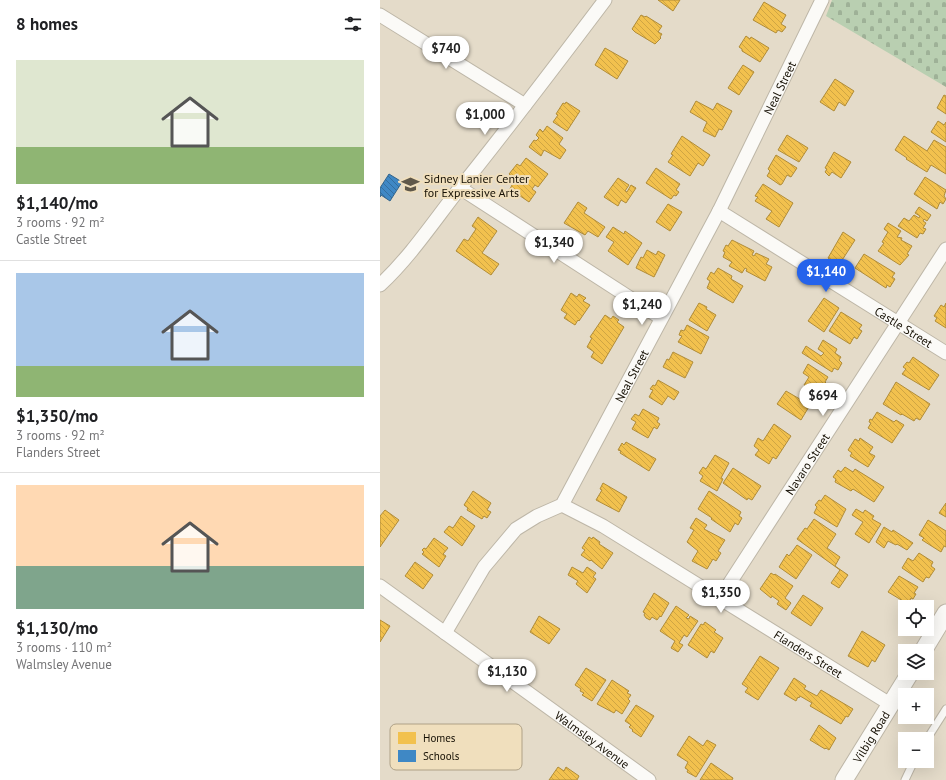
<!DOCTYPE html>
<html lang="en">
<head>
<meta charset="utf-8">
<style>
  :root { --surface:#fff; --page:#f6f6f6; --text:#202124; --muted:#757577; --line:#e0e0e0; --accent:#2563eb }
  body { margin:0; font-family:"PT Sans",sans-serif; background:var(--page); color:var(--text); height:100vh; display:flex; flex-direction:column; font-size:15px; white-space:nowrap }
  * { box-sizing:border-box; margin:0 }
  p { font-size:13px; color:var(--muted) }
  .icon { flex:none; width:22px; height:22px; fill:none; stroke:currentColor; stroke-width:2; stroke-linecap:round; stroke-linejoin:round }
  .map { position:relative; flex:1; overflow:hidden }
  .sheet { display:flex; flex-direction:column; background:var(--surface); width:380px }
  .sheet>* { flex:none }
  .controls { position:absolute; left:518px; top:600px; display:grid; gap:8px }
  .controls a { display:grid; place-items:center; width:36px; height:36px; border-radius:0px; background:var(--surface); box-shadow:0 4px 16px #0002; font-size:20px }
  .price { position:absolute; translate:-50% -34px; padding:0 9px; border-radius:14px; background:#fff; color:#222; font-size:13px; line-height:26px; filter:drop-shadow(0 1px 2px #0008) }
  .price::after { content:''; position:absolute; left:50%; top:24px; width:12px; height:9px; margin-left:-6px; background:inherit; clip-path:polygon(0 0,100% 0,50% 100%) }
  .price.selected { background:var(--accent); color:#fff }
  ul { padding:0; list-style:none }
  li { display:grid; align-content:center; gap:8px; height:212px; padding:0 16px }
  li+li { border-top:1px solid var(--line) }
  li span { display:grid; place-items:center; height:124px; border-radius:0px; color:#555 }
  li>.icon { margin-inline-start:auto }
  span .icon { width:72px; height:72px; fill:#fffc; stroke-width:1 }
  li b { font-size:17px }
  h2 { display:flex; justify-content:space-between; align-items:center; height:48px; padding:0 16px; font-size:17px }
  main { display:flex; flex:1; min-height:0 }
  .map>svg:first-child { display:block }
</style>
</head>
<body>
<main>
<section class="sheet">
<h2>8 homes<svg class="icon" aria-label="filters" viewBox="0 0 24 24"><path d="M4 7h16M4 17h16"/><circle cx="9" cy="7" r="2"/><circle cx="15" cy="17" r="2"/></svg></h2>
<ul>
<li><span style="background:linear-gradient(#dfe7d0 70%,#8fb573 0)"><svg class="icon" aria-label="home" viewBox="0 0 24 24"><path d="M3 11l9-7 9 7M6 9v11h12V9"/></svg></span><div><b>$1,140/mo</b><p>3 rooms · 92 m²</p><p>Castle Street</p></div></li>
<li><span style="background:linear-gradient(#a9c7e8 75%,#8fb573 0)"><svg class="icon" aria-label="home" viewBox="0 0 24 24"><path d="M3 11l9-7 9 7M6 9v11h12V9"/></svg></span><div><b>$1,350/mo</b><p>3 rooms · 92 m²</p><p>Flanders Street</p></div></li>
<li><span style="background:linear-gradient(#ffd9b3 65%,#7fa58c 0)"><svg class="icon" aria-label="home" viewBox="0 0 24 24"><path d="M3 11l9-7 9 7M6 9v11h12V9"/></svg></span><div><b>$1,130/mo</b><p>3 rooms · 110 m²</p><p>Walmsley Avenue</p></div></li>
</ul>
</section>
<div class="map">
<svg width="566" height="780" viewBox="0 0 566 780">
  <defs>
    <pattern id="cemetery-stones" width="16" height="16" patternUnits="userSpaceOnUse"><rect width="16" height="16" fill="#b9cfb1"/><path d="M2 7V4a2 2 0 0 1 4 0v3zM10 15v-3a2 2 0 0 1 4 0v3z" fill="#9eb197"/></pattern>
    <pattern id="homes-back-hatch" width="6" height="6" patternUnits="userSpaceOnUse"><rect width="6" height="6" fill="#f2c14e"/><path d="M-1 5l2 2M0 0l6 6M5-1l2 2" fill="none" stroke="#cfa543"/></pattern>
    <pattern id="schools-back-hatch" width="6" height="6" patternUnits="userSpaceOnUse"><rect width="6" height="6" fill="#3f88c5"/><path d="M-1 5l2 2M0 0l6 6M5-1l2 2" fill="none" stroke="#346e9e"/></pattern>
  </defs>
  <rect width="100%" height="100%" fill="#e4dbc9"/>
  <polygon fill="url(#cemetery-stones)" points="452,0 566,0 566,87 446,16"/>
  <g fill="url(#homes-back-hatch)" stroke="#b08c38">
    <polygon points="278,0 300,0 293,11"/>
    <polygon points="384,2 406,15 401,24 406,27 402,32 398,30 396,33 373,20"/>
    <polygon points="261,15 265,17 266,16 282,26 278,32 282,34 280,37 281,38 275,44 255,32 252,29"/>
    <polygon points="366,36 370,39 371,37 389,48 380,62 362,51 362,49 359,47"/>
    <polygon points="225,48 248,61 237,79 215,65"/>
    <polygon points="363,65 374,72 359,95 348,88"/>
    <polygon points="455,79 474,91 465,106 459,102 454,111 440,102"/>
    <polygon points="564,95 566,96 566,114 557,108"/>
    <polygon points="316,101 333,110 337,103 352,111 342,130 339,129 335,137 323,131 327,122 310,112"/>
    <polygon points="186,102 200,111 187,131 173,122 178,115 176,114 183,103 185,104"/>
    <polygon points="558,121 564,125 566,122 566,142 551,132"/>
    <polygon points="167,126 183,138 179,144 186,150 180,159 164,150 161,156 149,147 154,140 156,141 159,138 156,135 160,129 163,132"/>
    <polygon points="407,135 428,148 419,162 398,150"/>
    <polygon points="302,136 330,155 323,166 318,163 310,176 288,162 293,155 291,154"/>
    <polygon points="524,136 547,151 554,140 566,147 566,174 551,165 547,172 526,159 527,158 515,150"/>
    <polygon points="454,152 471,162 461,178 452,172 449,176 445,172 447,169 445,168"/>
    <polygon points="396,155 417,168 411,177 407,175 402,184 400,185 387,176 390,171 388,169"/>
    <polygon points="146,158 168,174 158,187 155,185 152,189 156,192 149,202 130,189 133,183 130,181 133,177 129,174 137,164 140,166"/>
    <polygon points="276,168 300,184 296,190 299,192 296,196 294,195 291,199 266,183"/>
    <polygon points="545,177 566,190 564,196 566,199 563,204 560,202 557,209 534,194"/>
    <polygon points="238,178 249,185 245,191 247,192 251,185 256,188 246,203 241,200 238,206 224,197"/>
    <polygon points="383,184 413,203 399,227 386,219 392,211 375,201 378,197 375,196"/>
    <polygon points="198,202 207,208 204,213 225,227 218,237 208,231 205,235 184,223"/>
    <polygon points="288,204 302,212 290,231 276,222"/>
    <polygon points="539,207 551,215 547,221 544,219 543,221 546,223 543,228 546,229 543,234 540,233 537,238 518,226 524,218 529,221 534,215 539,218 540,216 535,213"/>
    <polygon points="98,217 117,231 102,253 119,264 111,275 76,251 84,239 88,241 96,229 92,226"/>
    <polygon points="508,223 521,231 517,237 522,238 521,240 532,246 527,254 529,255 520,265 498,251 504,243 502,242 508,232 504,229"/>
    <polygon points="233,227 244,234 245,231 262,243 248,265 228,251 234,242 226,237"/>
    <polygon points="463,232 475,240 459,265 448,258"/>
    <polygon points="352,240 374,251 372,255 374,256 376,253 389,259 386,264 392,267 385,281 366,271 367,269 365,268 362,273 349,266 352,262 343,257 345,252 343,251 346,245 348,246"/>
    <polygon points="267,250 276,255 278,251 285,255 274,277 256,268 261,257 263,258"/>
    <polygon points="484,254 515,273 512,277 515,279 510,287 507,285 506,288 475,268"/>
    <polygon points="338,268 352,276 351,279 363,286 353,303 327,288 330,281 327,279 331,272 334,274"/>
    <polygon points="191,293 197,297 199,294 206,298 203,301 210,305 199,321 198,320 195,325 184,318 187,314 181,310"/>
    <polygon points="444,298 459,308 444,332 428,321"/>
    <polygon points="319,303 327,307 326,309 336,315 327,331 309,320"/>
    <polygon points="566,303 566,328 555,321 557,318 554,316 561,305 564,307"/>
    <polygon points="461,312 482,325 479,329 482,331 477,339 474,337 470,344 449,331"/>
    <polygon points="225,315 231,319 233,316 239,320 237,322 244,327 222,364 211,357 214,352 207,347 212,338 210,337"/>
    <polygon points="307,325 329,337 321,354 298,342 302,336 299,335 301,330 304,331"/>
    <polygon points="443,340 457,349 455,353 461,357 459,360 462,363 458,370 454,368 452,372 422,353 426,346 441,356 444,353 438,349"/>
    <polygon points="293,352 313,362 305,378 283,367 287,359 289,360"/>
    <polygon points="533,357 559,375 549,390 522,374 526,369 523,367 527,362 529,363"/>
    <polygon points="428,364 448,377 445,382 447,384 444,389 441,387 437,394 424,385 429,377 423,373"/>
    <polygon points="278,380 299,392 294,400 288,396 282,405 269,397 273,390 270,389 273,385 275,386"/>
    <polygon points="516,382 550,404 540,420 536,418 534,421 522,414 521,415 503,404"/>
    <polygon points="406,391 430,405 421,420 397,404"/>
    <polygon points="263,409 279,418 277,422 280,424 277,429 274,427 268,438 252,429 256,422 251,419 255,414 259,416"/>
    <polygon points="497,412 514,422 516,420 524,425 512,443 488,428 491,423 489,422 490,419 492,420"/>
    <polygon points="394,424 411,436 396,459 393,457 389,464 375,455 379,450 374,446 378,438 383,441"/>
    <polygon points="480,438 493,447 489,453 495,456 488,467 470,456 472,453 468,450 475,439 479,441"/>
    <polygon points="246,442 276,459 269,471 240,453 241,451 238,450 242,443 244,445"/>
    <polygon points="335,455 349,463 341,478 343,479 337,491 320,481 323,476 319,473 323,467 326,469"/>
    <polygon points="465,467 473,472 475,469 504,487 494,502 473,489 471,491 455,482 456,479 453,477 458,470 461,472"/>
    <polygon points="353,468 381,486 372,500 368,498 367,500 343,483"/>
    <polygon points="223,483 247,497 239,512 216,500 222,490 220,489"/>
    <polygon points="93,491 111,503 107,510 111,512 107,518 104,516 102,519 87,510 88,508 84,505"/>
    <polygon points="329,491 361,512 359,516 362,518 358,525 355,523 350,532 331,519 332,518 318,509"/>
    <polygon points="445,495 466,509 457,527 434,513 437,507 435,505 439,500 441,501"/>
    <polygon points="566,503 566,517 559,513"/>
    <polygon points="476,509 483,513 485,510 494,516 492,519 501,524 489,543 475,534 483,522 472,515"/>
    <polygon points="5,510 19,520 0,547 0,516"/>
    <polygon points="81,516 95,526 82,546 64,532 69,526 73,528"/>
    <polygon points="316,518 327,525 324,529 345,540 338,551 341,553 336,561 333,559 327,569 312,561 318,551 307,542 314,530 310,528"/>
    <polygon points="434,519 456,534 447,548 460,557 455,566 468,575 459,588 451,583 460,570 417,539 425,528 427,529"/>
    <polygon points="548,520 566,531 566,547 564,546 561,552 542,540 544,538 539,535"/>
    <polygon points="504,527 512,532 513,530 533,543 527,550 517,544 516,545 508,541 504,548 496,542"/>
    <polygon points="209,537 212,539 213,537 220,542 219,544 233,553 222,569 211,560 210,561 201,555 205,550 202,548"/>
    <polygon points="54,538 68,548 63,554 66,556 59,567 42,554 44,552 42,550 44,548 46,549"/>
    <polygon points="417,545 432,555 416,579 399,567 407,554 409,556"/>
    <polygon points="539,553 553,562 551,566 555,569 549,578 546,577 543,582 522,568 528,558 533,561"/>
    <polygon points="35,562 53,575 43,589 25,576"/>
    <polygon points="192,567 203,573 207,567 216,573 213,577 216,579 207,593 196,584 198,581 188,575"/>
    <polygon points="391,573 394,575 395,574 413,586 405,598 411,603 406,610 397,604 399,601 392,596 391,598 380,589"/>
    <polygon points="519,576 538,587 534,593 536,594 533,599 531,598 528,604 508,592"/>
    <polygon points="274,593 289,603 281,617 280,616 277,620 272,617 270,620 266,618 264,615 265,613 263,612"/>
    <polygon points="423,595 443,608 431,626 411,613"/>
    <polygon points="296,606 309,615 306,618 309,619 310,616 318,621 307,637 304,635 299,643 303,645 298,652 291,648 295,641 280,631"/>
    <polygon points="159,616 180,629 169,644 150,632"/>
    <polygon points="0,620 10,626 0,642"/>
    <polygon points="325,622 336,630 334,632 343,638 334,653 331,651 327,658 308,645 321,624 323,625"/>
    <polygon points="482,631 505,645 495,662 492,660 488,667 468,656"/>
    <polygon points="380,656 399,668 378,700 365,692 368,688 362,684"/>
    <polygon points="206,668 226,680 212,701 202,695 204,693 200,691 201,689 195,685"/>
    <polygon points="414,678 426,686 424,689 437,696 441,690 473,709 468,717 466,716 461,724 430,706 432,703 420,696 419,698 418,697 416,701 404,694"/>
    <polygon points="232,680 249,691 247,693 251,695 248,699 250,701 242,714 236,710 234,713 217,704"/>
    <polygon points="256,705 274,716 261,737 252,731 253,730 249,727 251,725 245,721"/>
    <polygon points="439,725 456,738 449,750 446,748 445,749 430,740"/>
    <polygon points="309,736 323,746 327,740 336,745 316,777 307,772 308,770 305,768 308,762 297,755"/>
    <polygon points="331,763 353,778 352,780 320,780"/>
    <polygon points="178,767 184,771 186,767 199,776 197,780 169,780"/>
  </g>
  <polygon fill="url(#schools-back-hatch)" stroke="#33648b" points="9,174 22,182 10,201 1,195 0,197 0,188"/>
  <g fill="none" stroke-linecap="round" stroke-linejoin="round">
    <defs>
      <g id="service">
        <polyline points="547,739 566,709"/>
        <polyline points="525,780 534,761"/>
      </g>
      <g id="minor">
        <polyline points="0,15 145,105"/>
        <polyline points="80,188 281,318"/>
        <path id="s1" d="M339 211 566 353"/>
        <path d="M0 285C29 258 52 224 76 193 127 130 176 65 225 0"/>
        <path id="s2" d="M182 505 223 526 510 704"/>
        <path id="s3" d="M0 586 269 780"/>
        <path id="s4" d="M340 598 566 249"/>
        <path id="s5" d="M65 633 104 567 136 529 157 516 182 505 339 211 442 0"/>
      </g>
      <g id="tertiary">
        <polyline points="543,651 566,613"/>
        <path id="s6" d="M464 780 530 673"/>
      </g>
    </defs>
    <use href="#service" stroke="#bdb6a7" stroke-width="9"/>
    <use href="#minor" stroke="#bdb6a7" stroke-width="15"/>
    <use href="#tertiary" stroke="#bdb6a7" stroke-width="19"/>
    <use href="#service" stroke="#fbfaf7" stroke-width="7"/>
    <use href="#minor" stroke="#fbfaf7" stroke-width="13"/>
    <use href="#tertiary" stroke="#fbfaf7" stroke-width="17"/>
  </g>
  <defs>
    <symbol id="school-bare" viewBox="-9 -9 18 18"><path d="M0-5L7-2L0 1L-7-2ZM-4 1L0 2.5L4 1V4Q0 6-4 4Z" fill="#5f584a" stroke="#f0dfbd" stroke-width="2.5" paint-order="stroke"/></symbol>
  </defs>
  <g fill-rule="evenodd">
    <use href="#school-bare" x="18" y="172" width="25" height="25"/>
  </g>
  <g text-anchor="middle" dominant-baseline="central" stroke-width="4" stroke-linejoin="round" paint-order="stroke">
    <g font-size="12" fill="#171105" stroke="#f0dfbd">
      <text stroke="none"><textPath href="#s5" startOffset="649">Neal Street</textPath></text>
      <text stroke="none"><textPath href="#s1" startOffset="218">Castle Street</textPath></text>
      <text stroke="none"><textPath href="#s5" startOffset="325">Neal Street</textPath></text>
      <text stroke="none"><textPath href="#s4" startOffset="160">Navaro Street</textPath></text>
      <text stroke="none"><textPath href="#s2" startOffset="288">Flanders Street</textPath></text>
      <text stroke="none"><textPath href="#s6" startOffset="51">Vilbig Road</textPath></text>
      <text stroke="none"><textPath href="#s3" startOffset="262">Walmsley Avenue</textPath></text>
    </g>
    <g font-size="12" fill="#171105" stroke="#f0dfbd" text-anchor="start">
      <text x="44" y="178">Sidney Lanier Center<tspan x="44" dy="14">for Expressive Arts</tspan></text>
    </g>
  </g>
  <rect x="10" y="724" width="132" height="46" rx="6" fill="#f0dfbd" stroke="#afa186" stroke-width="1"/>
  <rect x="18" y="732" width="18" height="12" fill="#f2c14e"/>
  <rect x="18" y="750" width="18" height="12" fill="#3f88c5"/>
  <g font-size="11" fill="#171105">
    <text x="43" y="742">Homes</text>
    <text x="43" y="760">Schools</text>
  </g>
</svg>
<div class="controls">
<a><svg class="icon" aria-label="locate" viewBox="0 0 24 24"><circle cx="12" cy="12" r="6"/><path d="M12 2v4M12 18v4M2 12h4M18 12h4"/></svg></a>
<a><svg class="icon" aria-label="layers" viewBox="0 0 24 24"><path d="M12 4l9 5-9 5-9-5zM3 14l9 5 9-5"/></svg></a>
<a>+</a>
<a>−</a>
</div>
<b class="price" style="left:66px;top:70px">$740</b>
<b class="price" style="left:105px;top:136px">$1,000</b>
<b class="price" style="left:174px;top:264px">$1,340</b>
<b class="price selected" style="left:446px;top:293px">$1,140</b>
<b class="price" style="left:262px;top:326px">$1,240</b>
<b class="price" style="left:443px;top:417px">$694</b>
<b class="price" style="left:341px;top:614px">$1,350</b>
<b class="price" style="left:127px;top:693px">$1,130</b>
</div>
</main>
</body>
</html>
